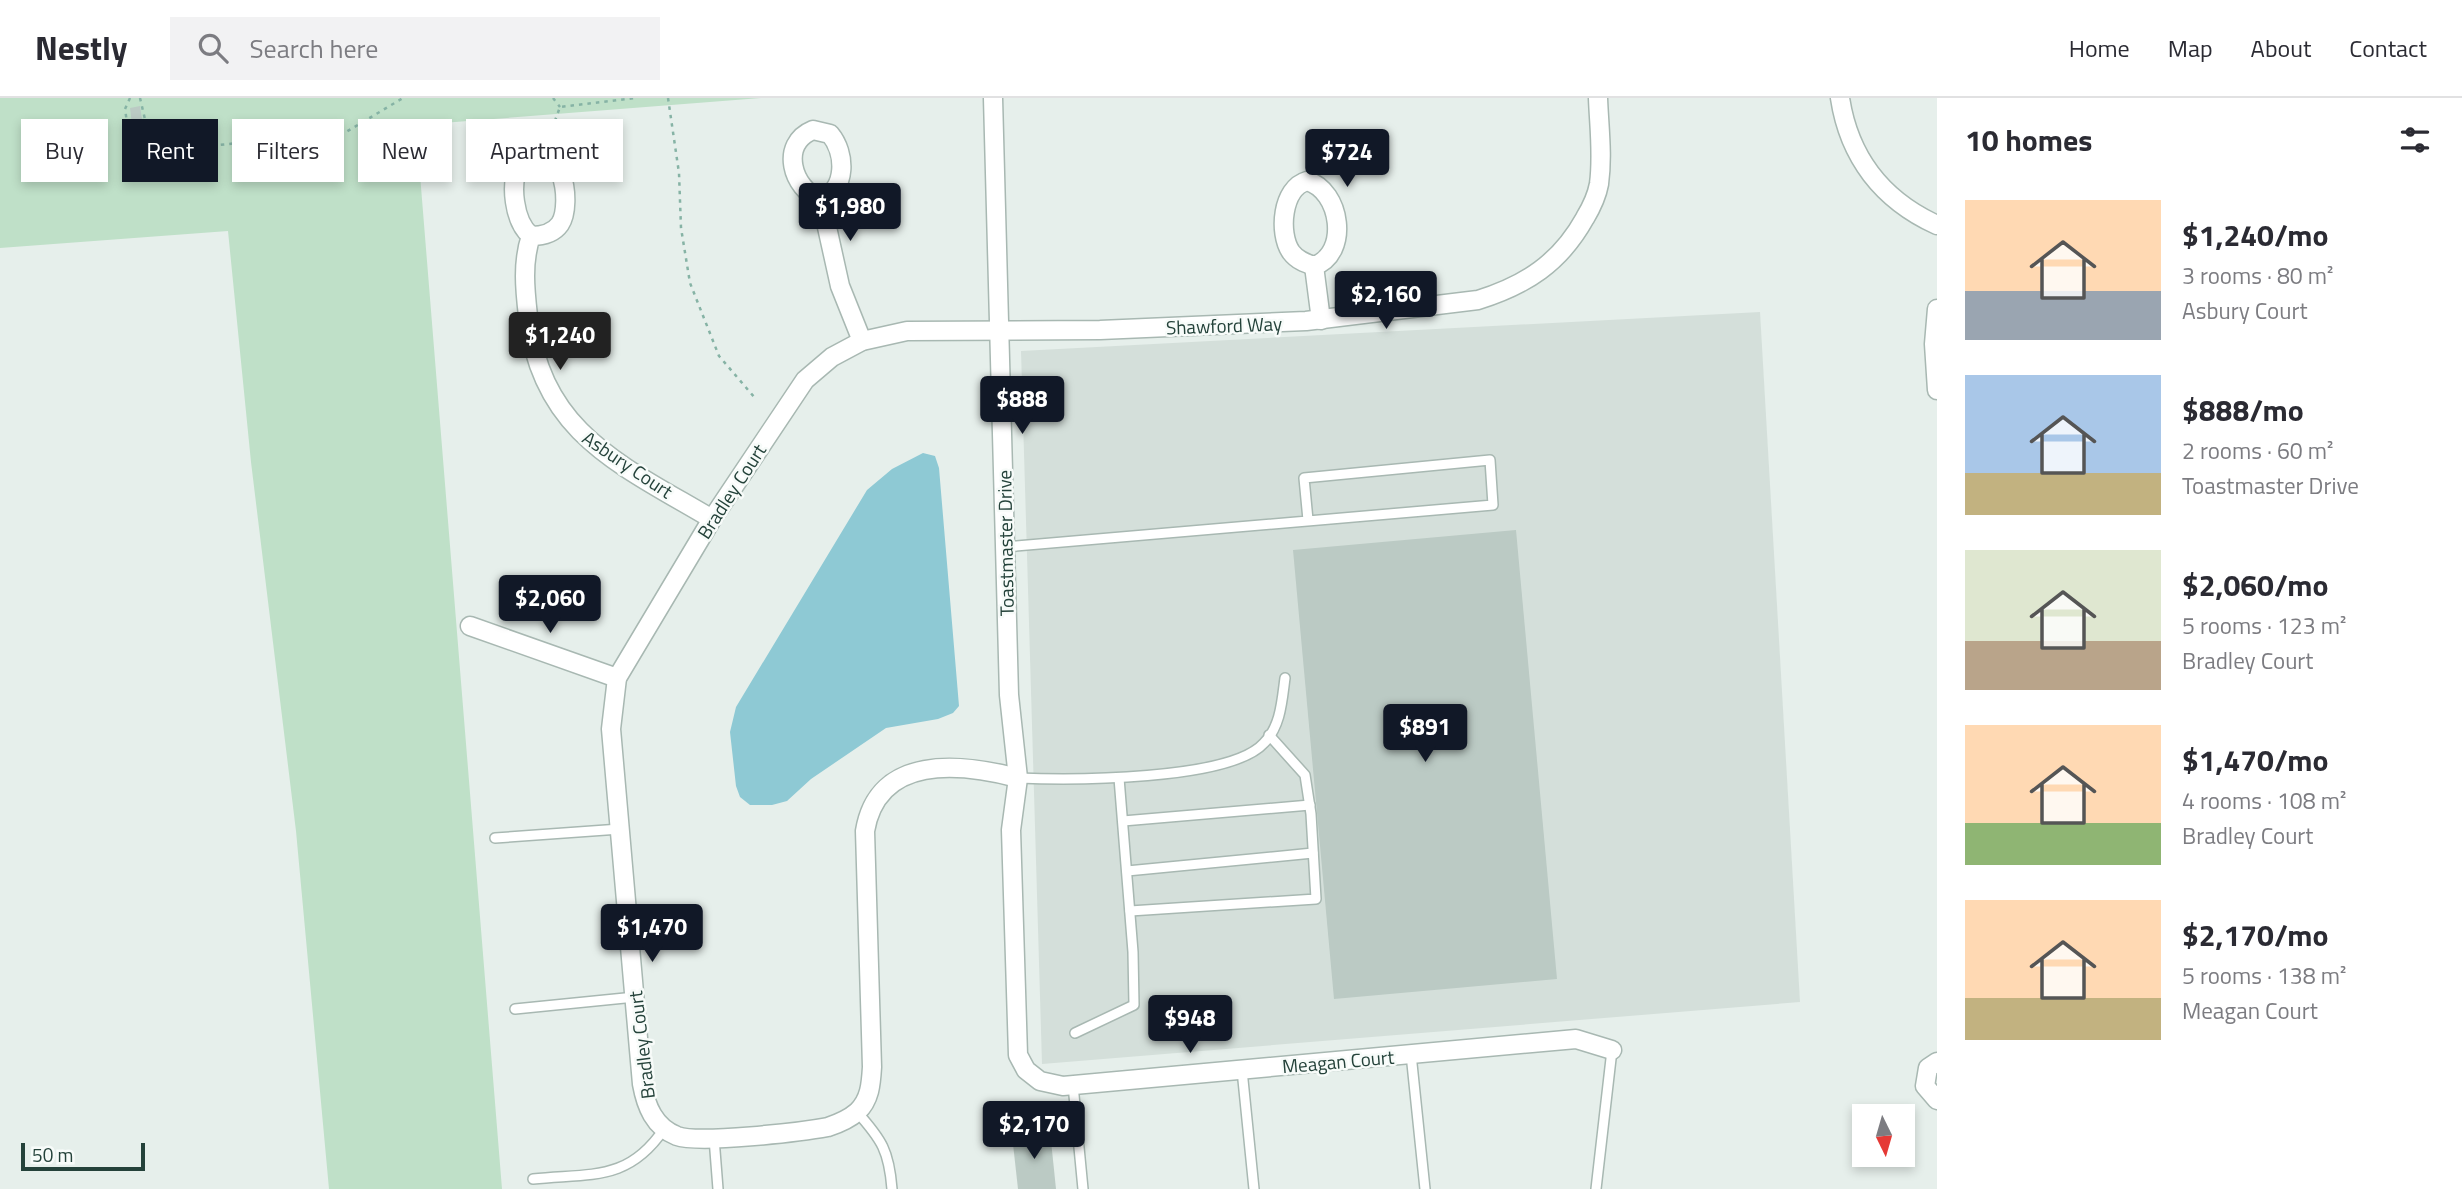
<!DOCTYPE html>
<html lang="en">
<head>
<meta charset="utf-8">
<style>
  :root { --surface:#fff; --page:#f2f2f3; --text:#2b2b33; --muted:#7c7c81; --line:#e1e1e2; --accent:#111827 }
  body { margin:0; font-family:"Titillium Web",sans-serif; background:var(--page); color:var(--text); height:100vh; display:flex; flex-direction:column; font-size:26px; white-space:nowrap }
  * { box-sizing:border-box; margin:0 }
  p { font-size:23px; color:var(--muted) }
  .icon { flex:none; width:38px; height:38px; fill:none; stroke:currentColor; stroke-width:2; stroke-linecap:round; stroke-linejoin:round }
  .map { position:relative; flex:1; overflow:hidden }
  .side { display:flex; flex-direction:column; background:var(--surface); width:525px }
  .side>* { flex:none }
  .hud { position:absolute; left:21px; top:21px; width:665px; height:63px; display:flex; gap:14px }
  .needle { width:46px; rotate:175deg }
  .tools { position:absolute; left:1852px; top:1006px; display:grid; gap:14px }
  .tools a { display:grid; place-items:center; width:63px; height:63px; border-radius:0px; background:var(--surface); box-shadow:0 4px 10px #0003; font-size:35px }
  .scale { position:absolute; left:21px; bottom:18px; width:124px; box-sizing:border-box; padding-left:7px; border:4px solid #24423a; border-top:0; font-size:19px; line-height:24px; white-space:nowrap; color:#24423a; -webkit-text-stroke:5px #f7fbf9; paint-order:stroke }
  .price { position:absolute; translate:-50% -60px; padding:0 16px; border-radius:7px; background:var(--accent); color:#fff; font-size:23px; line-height:46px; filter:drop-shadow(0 2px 4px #0008) }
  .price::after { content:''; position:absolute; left:50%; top:42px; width:21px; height:16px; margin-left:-10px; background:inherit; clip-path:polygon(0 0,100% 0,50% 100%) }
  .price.current { background:#222; color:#fff }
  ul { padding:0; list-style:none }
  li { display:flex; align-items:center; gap:21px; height:175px; padding:0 28px }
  li span { display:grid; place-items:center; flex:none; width:196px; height:140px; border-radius:0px; color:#555 }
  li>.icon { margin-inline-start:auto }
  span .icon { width:84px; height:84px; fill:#fffc; stroke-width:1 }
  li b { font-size:30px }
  h2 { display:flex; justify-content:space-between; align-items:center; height:84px; padding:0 28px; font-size:30px }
  .tag { padding:0 24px; border-radius:0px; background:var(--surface); box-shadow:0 4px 10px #0003; font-size:24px; line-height:63px }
  .tag.current { background:var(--accent); color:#fff }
  header { display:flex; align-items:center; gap:42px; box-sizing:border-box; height:98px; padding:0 35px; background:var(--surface); border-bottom:2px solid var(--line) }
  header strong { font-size:33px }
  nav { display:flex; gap:38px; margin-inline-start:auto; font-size:24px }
  .search { width:490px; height:63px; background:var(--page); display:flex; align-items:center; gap:18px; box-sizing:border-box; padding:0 24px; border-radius:0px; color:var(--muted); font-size:26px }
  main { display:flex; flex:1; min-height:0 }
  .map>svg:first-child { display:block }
</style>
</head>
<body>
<header>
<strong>Nestly</strong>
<div class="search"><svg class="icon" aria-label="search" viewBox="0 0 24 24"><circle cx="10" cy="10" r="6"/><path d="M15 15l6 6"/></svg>Search here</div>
<nav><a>Home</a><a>Map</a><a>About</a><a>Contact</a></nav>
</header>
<main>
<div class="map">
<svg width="1937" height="1091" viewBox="0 0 1937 1091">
  <rect width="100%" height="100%" fill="#e6efeb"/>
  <polygon fill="#d4dfda" points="1760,214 1800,904 1042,966 1021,253"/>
  <polygon fill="#bfe0c8" points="0,0 761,0 416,27 502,1091 329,1091 296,733 251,364 228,133 0,150"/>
  <polygon fill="#8ec9d4" points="923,355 935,358 939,370 959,608 953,615 938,621 886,630 811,681 787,703 772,707 750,707 740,699 736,688 730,634 736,609 867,392 892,371"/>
  <g fill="#bbcac4">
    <polygon points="140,8 144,34 133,35 130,10"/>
    <polygon points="1516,432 1557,881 1334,901 1293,452"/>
    <polygon points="1050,1033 1056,1091 1018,1091 1012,1037"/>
  </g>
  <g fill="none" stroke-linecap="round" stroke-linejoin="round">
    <defs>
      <g id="lane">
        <polyline points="1005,449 1493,407 1490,362 1304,380 1308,422"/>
        <path d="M1018 680C1069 682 1230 683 1264 645 1281 628 1282 602 1285 580"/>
        <polyline points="1123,723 1310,707"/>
        <polyline points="495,740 620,731"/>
        <polyline points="1127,773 1313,755"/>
        <polyline points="1130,813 1316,801 1311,716 1305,677 1269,637"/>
        <polyline points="515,911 635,899"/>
        <polyline points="1075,935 1134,907 1133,854 1119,680"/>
        <polyline points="1411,956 1425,1091"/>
        <polyline points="1242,972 1254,1091"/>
        <polyline points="1073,987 1083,1091"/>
        <path d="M857 1014C882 1042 889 1053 892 1091"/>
        <polyline points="714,1040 718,1091"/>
        <path d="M533 1081C591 1075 628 1084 664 1031"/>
        <polyline points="1596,1091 1612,952"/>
      </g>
      <g id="street">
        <polyline points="993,0 1009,597 1018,680 1011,732 1018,957 1026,972 1040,983 1063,988 1576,941 1612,952"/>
        <path d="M1840 0C1849 59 1882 102 1937 127"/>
        <path d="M1307 83C1341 92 1350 156 1314 168 1305 165 1297 162 1291 154 1278 135 1282 90 1307 83Z"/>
        <path d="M821 102C847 91 846 55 830 36L813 32C779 46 792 91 821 102L840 188 862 243"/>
        <path d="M531 138C542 138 553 136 560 126 573 107 563 32 520 66 509 85 514 124 531 138 522 164 525 192 528 218 541 335 621 367 712 421"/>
        <polyline points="1314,168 1321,222"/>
        <polyline points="1937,211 1934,246 1937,292"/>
        <polyline points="470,528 617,580"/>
        <path d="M1018 680C960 665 878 656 865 733L872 969C871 986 870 1002 857 1014 849 1021 837 1026 828 1029 801 1034 699 1046 677 1038 654 1029 646 1008 642 986L611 631 617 580 712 421 805 282 832 259 862 243 907 233 1100 232 1306 223 1478 202C1526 187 1560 165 1585 120 1591 110 1597 97 1599 86 1603 57 1599 28 1598 0"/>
        <polyline points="1937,964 1928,970 1925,988 1937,1002"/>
      </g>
    </defs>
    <use href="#lane" stroke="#a8b8b2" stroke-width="12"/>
    <use href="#street" stroke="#a8b8b2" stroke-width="21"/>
    <g stroke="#86b3a5" stroke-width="2.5" stroke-dasharray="3.5 5" stroke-linecap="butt">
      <polyline points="130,0 125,11 129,38 151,47"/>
      <polyline points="140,0 151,47 157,50 180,51 346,34 403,0"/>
      <polyline points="553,0 560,9"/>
      <polyline points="668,0 679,75 681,130 690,185 719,258 755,300"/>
      <polyline points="552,31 560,9 635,0"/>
    </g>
    <use href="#lane" stroke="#fff" stroke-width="9"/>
    <use href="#street" stroke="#fff" stroke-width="18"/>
  </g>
  <g text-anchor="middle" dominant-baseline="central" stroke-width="5" stroke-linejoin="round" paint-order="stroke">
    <g font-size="19" fill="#24423a" stroke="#f7fbf9">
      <text transform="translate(1224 227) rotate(-2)">Shawford Way</text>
      <text transform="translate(628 366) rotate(34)">Asbury Court</text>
      <text transform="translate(731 393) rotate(-57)">Bradley Court</text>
      <text transform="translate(1005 445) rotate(-91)">Toastmaster Drive</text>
      <text transform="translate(641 947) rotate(-97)">Bradley Court</text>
      <text transform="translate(1338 963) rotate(-5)">Meagan Court</text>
    </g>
  </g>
</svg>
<div class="tools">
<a><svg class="needle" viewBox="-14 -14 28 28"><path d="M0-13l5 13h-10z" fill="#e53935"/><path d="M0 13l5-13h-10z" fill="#7c7c81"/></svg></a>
</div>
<div class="scale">50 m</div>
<b class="price" style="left:1347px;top:91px">$724</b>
<b class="price" style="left:850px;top:145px">$1,980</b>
<b class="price" style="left:1386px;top:233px">$2,160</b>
<b class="price current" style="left:560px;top:274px">$1,240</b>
<b class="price" style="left:1022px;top:338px">$888</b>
<b class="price" style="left:550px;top:537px">$2,060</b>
<b class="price" style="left:1425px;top:666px">$891</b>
<b class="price" style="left:652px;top:866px">$1,470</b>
<b class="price" style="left:1190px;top:957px">$948</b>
<b class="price" style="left:1034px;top:1063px">$2,170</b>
<div class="hud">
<a class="tag">Buy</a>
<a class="tag current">Rent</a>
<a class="tag">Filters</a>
<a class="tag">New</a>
<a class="tag">Apartment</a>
</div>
</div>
<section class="side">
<h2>10 homes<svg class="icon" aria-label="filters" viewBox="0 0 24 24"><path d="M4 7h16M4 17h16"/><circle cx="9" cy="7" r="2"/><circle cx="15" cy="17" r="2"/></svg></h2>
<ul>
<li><span style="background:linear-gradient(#ffd9b3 65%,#9aa5b1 0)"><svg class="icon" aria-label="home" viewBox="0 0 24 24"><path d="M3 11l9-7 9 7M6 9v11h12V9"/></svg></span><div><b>$1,240/mo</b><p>3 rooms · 80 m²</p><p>Asbury Court</p></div></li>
<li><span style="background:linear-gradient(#a9c7e8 70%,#c2b280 0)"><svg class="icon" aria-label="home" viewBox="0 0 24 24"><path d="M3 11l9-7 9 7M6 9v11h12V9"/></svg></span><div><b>$888/mo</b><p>2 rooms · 60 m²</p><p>Toastmaster Drive</p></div></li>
<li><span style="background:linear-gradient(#dfe7d0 65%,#b9a48a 0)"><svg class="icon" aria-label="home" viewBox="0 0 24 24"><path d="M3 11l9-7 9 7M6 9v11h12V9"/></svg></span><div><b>$2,060/mo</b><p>5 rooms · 123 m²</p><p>Bradley Court</p></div></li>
<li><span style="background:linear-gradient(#ffd9b3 70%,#8fb573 0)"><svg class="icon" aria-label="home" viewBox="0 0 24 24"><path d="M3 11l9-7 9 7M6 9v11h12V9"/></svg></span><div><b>$1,470/mo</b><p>4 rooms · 108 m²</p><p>Bradley Court</p></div></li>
<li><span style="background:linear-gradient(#ffd9b3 70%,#c2b280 0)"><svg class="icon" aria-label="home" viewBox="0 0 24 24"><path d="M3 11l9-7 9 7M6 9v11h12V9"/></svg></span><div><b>$2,170/mo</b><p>5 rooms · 138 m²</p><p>Meagan Court</p></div></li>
</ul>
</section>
</main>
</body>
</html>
